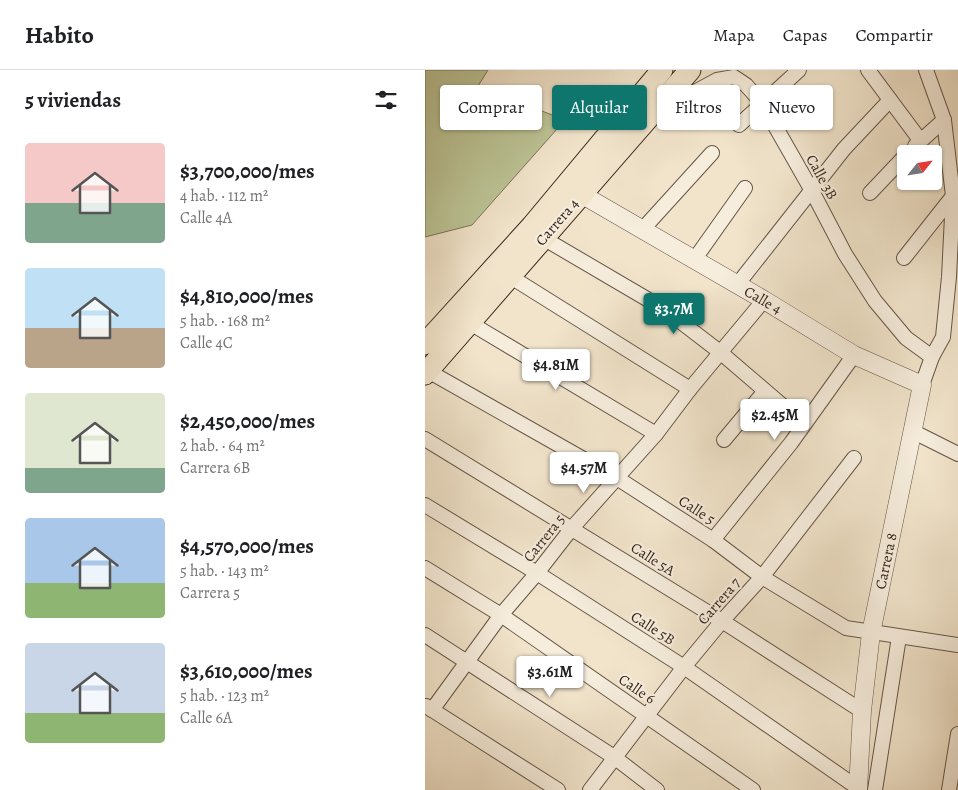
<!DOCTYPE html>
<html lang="es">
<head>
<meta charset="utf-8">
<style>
  :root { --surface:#fff; --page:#f2f2f2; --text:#202124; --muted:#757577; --line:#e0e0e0; --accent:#0f766e }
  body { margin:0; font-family:Alegreya,serif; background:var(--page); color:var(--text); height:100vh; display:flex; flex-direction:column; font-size:19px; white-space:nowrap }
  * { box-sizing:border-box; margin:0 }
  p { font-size:16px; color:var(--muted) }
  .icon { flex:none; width:28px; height:28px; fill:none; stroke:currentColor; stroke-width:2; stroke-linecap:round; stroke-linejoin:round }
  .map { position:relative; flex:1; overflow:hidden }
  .details { display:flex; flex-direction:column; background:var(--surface); width:425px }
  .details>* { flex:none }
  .banner { position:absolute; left:15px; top:15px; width:442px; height:45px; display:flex; gap:10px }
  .needle { width:32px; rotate:60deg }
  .buttons { position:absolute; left:472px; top:75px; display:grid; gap:10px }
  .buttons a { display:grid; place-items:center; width:45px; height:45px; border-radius:5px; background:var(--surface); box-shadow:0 1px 4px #0004; font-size:25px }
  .price { position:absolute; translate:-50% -42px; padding:0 11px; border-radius:5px; background:#fff; color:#222; font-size:16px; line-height:32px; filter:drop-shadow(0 1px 2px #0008) }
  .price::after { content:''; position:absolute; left:50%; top:30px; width:15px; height:11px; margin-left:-8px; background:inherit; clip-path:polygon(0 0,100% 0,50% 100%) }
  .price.selected { background:var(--accent); color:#fff }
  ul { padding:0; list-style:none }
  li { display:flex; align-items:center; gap:15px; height:125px; padding:0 25px }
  li span { display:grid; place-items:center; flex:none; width:140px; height:100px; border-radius:5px; color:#555 }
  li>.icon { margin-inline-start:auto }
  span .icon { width:60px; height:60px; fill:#fffc; stroke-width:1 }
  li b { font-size:21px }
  h2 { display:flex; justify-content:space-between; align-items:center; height:60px; padding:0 25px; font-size:21px }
  .tag { padding:0 18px; border-radius:5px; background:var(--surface); box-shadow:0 1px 4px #0004; font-size:18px; line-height:45px }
  .tag.selected { background:var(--accent); color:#fff }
  header { display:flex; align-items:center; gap:30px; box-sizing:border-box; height:70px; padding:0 25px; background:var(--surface); border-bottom:1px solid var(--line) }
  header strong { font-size:24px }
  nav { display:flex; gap:28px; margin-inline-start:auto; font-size:18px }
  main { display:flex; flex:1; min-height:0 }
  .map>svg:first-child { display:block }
</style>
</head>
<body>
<header>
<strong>Habito</strong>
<nav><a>Mapa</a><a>Capas</a><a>Compartir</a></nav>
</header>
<main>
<section class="details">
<h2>5 viviendas<svg class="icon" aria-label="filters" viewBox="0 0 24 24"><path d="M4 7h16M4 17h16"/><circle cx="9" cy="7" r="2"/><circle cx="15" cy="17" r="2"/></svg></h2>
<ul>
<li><span style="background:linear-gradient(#f6c9c9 60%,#7fa58c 0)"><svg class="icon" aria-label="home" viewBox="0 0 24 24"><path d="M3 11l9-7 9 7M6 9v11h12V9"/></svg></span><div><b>$3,700,000/mes</b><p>4 hab. · 112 m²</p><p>Calle 4A</p></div></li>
<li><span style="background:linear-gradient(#bfe0f5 60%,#b9a48a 0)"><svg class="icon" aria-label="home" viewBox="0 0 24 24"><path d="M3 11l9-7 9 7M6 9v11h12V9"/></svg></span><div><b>$4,810,000/mes</b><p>5 hab. · 168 m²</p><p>Calle 4C</p></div></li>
<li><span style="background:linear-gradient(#dfe7d0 75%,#7fa58c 0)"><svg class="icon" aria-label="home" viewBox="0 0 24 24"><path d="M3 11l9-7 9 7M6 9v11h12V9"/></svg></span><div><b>$2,450,000/mes</b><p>2 hab. · 64 m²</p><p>Carrera 6B</p></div></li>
<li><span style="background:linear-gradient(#a9c7e8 65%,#8fb573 0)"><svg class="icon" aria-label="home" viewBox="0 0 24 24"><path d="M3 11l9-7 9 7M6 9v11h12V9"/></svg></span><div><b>$4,570,000/mes</b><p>5 hab. · 143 m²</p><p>Carrera 5</p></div></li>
<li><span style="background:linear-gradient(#c9d6e8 70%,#8fb573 0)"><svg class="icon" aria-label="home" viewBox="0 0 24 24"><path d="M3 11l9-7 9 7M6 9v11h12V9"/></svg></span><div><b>$3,610,000/mes</b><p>5 hab. · 123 m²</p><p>Calle 6A</p></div></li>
</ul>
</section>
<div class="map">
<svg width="533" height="720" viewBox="0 0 533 720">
  <rect width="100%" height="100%" fill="#f1e4cb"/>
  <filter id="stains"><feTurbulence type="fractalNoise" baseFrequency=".004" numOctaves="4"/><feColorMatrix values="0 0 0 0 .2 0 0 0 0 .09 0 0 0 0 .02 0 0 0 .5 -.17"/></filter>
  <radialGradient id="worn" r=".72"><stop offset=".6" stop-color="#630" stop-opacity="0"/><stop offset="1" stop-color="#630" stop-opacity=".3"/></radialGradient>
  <polygon fill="#bcc496" stroke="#7a755a" points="0,0 63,0 53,16 140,50 47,155 0,167"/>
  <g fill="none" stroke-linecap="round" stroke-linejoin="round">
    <defs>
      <g id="minor">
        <polyline points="443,0 495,70"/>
        <polyline points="238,35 268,23 292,10 309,7 321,15 337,33 386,119 420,184 450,231 481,268 507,287"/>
        <polyline points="314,55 374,0"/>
        <polyline points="490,76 519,50"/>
        <polyline points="445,123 481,85"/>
        <polyline points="217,160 287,83"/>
        <polyline points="118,168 239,239 295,282 358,336 384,347"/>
        <polyline points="479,188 528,126"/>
        <polyline points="269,190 320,118"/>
        <polyline points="86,207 265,319"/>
        <polyline points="312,215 419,79 465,30"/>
        <polyline points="45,253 231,364"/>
        <polyline points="3,301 192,408 288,470 337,507 421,558 533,575"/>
        <polyline points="497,315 507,287 518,267 524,207 528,126 519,50 501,0"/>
        <polyline points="487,361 533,384"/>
        <polyline points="0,369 297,551 437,641"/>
        <polyline points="299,370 340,321"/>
        <polyline points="0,435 112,503 259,597 433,718"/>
        <polyline points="288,470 366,373 429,285"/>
        <polyline points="0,498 76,545 328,720"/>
        <polyline points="0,565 189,687 232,720"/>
        <polyline points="1,636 133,720"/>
        <polyline points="7,640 76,545 112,503 147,458 231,364 265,319 339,230"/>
        <polyline points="165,720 259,597 297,551 337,507 429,388"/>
        <polyline points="450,720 474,567"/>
        <polyline points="524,720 533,664"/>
      </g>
      <polyline id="tertiary" points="156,124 339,230 429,285 497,315 446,563 437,641 433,720"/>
      <g id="primary">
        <polyline points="0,274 107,156 237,0"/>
        <polyline points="0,304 265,0"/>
      </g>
    </defs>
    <use href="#minor" stroke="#665648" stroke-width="16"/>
    <use href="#tertiary" stroke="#665648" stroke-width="19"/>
    <use href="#primary" stroke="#37261d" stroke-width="23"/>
    <use href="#minor" stroke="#f6eddd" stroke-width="14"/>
    <use href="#tertiary" stroke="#f6eddd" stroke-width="18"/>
    <use href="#primary" stroke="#f1e4cb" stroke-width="21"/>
  </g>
  <g text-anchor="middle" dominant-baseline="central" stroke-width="4.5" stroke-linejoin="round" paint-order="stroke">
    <g font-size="15" fill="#37261d" stroke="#f6eddd">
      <text transform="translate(397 107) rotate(61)">Calle 3B</text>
      <text transform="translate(132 152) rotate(-49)">Carrera 4</text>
      <text transform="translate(338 230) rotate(30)">Calle 4</text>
      <text transform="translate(272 440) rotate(33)">Calle 5</text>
      <text transform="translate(119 468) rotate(-51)">Carrera 5</text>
      <text transform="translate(228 489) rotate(32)">Calle 5A</text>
      <text transform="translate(461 491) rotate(-78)">Carrera 8</text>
      <text transform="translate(294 531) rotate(-49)">Carrera 7</text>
      <text transform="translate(228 558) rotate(33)">Calle 5B</text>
      <text transform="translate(212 619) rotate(34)">Calle 6</text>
    </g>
  </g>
  <rect width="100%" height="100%" filter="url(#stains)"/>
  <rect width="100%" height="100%" fill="url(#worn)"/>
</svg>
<div class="buttons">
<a><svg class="needle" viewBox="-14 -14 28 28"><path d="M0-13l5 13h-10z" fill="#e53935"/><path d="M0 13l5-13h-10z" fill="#757577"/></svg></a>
</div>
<b class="price selected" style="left:249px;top:265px">$3.7M</b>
<b class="price" style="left:131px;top:321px">$4.81M</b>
<b class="price" style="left:350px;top:371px">$2.45M</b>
<b class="price" style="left:159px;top:424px">$4.57M</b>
<b class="price" style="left:125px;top:628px">$3.61M</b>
<div class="banner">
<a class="tag">Comprar</a>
<a class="tag selected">Alquilar</a>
<a class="tag">Filtros</a>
<a class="tag">Nuevo</a>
</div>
</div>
</main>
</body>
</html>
